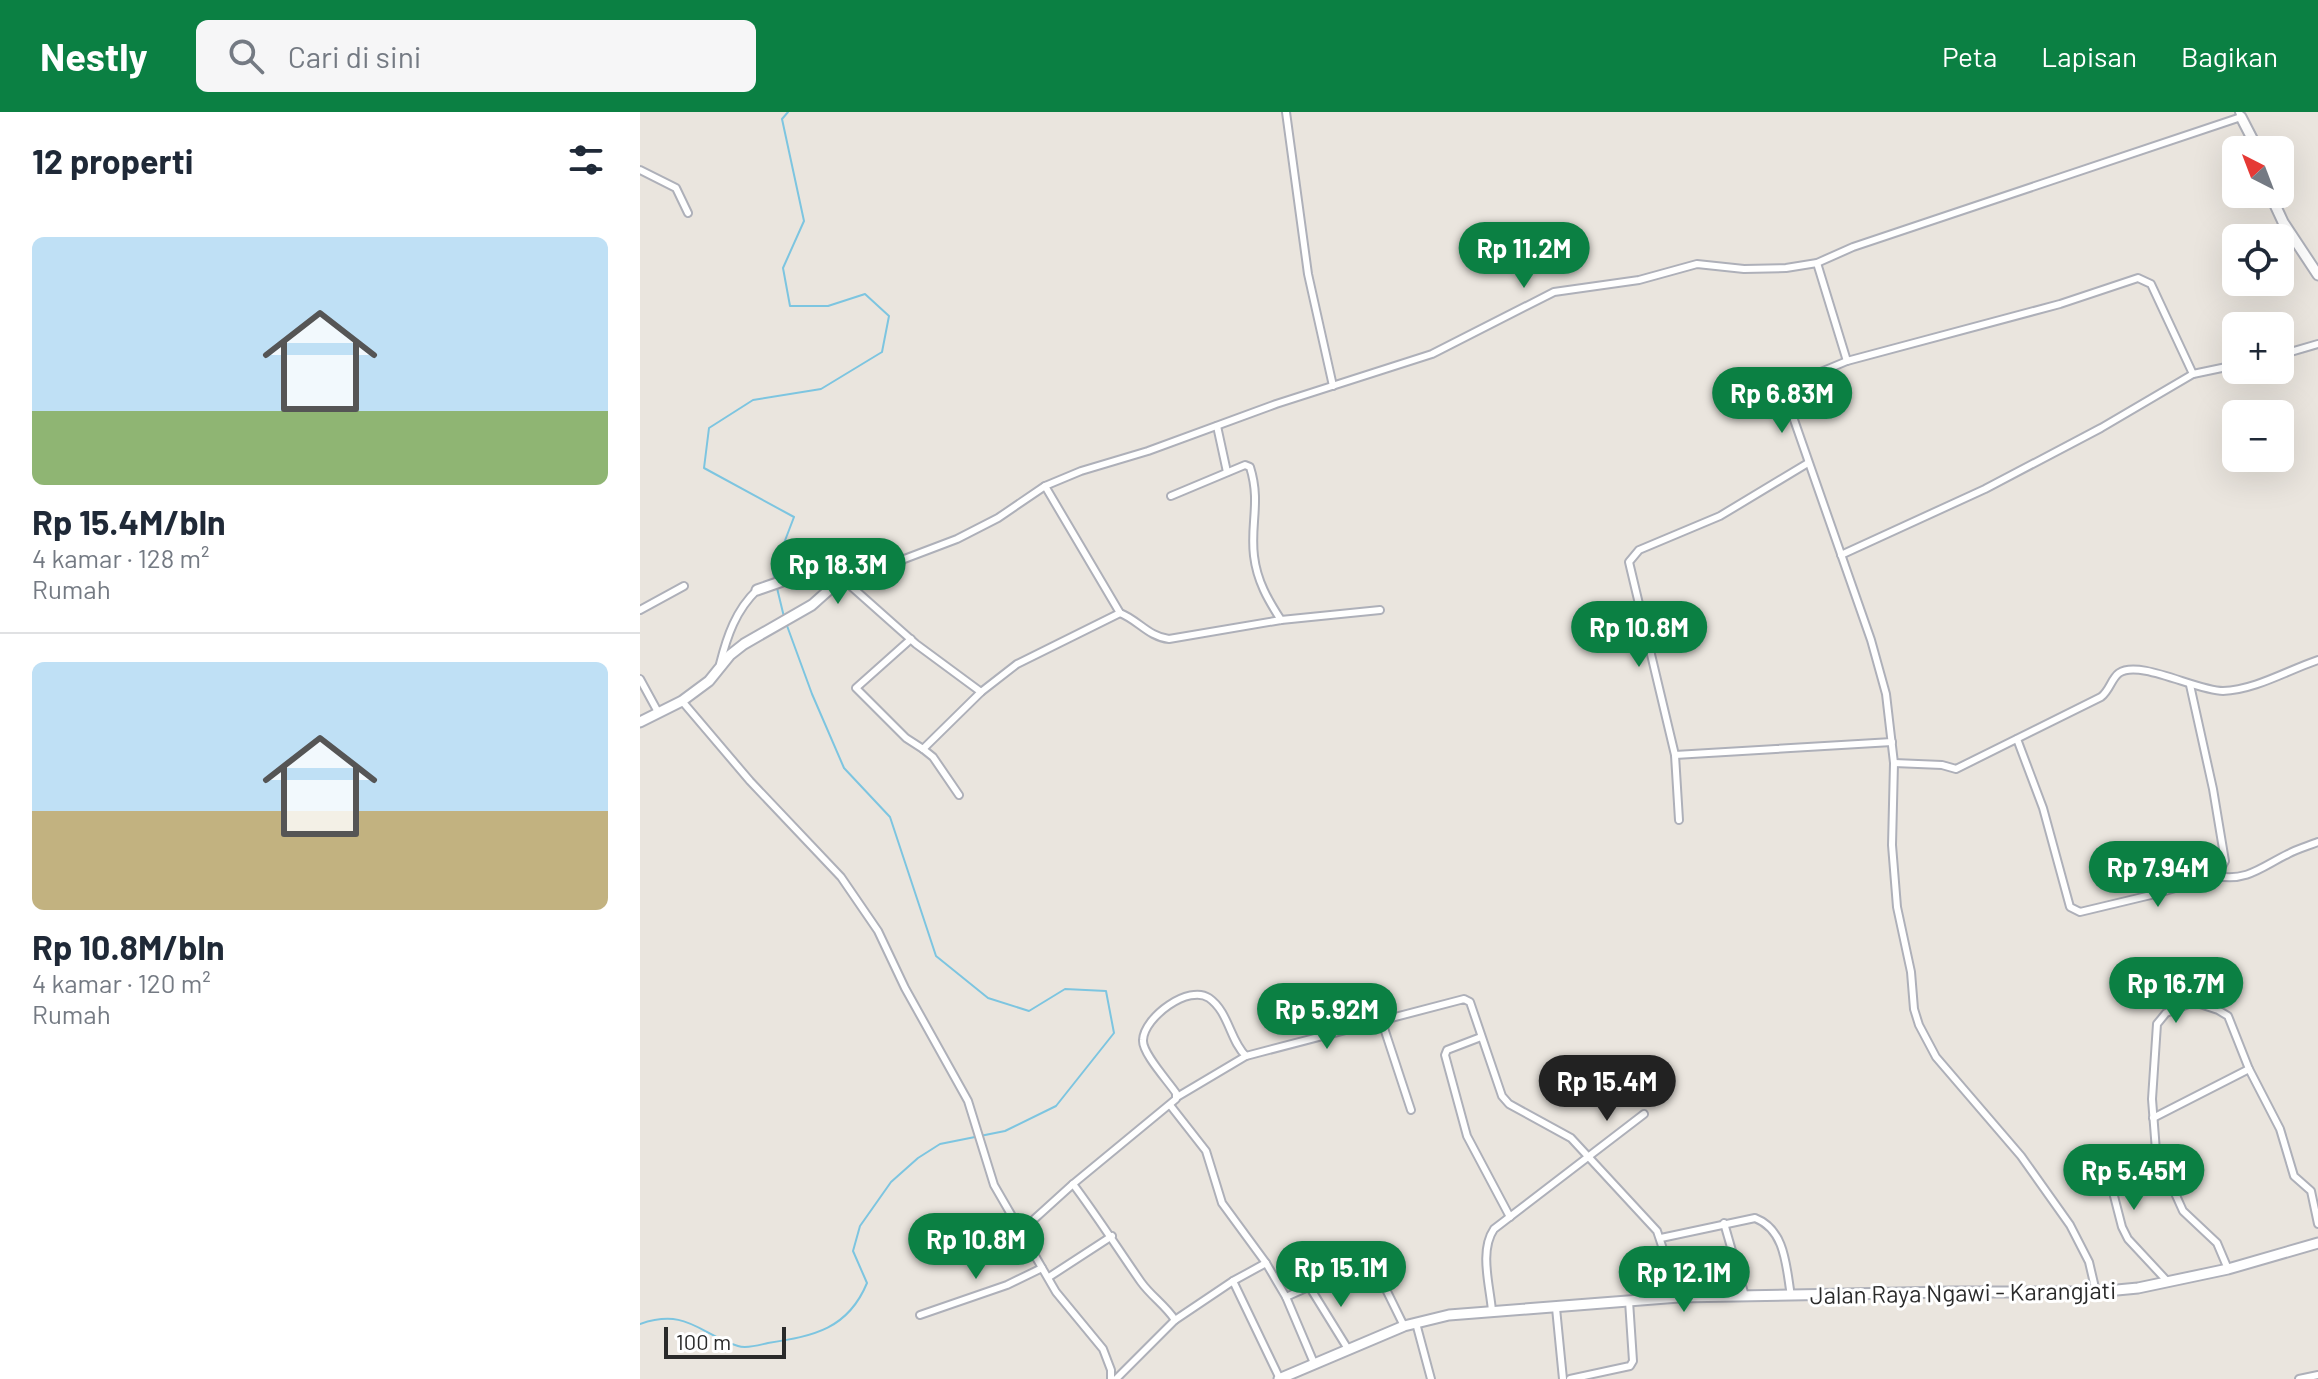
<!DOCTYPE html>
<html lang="id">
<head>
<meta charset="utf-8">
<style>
  :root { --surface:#fff; --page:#f6f6f7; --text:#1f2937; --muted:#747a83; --line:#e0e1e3; --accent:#0b8043 }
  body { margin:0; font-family:Barlow,sans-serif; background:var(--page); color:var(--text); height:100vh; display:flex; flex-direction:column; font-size:30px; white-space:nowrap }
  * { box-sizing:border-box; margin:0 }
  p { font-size:26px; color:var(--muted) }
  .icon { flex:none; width:44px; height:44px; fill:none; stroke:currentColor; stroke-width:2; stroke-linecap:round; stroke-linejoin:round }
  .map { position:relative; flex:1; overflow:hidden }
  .side { display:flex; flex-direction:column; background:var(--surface); width:640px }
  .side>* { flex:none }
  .needle { width:52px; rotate:318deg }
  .buttons { position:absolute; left:1582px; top:24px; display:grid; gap:16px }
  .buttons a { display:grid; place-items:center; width:72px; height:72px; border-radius:12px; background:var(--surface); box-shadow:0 8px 32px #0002; font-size:40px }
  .scale { position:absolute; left:24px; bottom:20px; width:122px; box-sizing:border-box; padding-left:8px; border:4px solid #2a2a2a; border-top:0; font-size:22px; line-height:28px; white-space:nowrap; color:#2a2a2a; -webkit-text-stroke:6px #fff; paint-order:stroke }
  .price { position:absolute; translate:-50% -68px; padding:0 18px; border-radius:28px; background:var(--accent); color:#fff; font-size:26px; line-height:52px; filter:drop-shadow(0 2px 4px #0008) }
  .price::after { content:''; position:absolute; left:50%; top:48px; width:24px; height:18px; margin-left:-12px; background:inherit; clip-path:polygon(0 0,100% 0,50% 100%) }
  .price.selected { background:#222; color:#fff }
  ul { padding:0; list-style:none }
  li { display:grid; align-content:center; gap:16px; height:424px; padding:0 32px }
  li+li { border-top:2px solid var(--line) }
  li span { display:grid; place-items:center; height:248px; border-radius:12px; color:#555 }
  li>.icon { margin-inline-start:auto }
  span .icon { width:144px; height:144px; fill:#fffc; stroke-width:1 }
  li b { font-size:34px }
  h2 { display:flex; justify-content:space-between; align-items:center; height:96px; padding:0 32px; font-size:34px }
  header { display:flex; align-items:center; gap:48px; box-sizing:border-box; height:112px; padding:0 40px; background:var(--accent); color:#fff }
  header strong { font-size:38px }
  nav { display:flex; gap:44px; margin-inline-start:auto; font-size:28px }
  .search { width:560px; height:72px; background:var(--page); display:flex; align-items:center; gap:20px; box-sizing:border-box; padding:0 28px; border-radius:12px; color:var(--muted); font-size:30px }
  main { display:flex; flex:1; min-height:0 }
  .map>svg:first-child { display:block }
</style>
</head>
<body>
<header>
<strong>Nestly</strong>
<div class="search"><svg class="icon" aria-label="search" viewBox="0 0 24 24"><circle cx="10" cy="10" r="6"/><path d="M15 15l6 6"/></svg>Cari di sini</div>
<nav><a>Peta</a><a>Lapisan</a><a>Bagikan</a></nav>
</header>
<main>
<section class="side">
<h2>12 properti<svg class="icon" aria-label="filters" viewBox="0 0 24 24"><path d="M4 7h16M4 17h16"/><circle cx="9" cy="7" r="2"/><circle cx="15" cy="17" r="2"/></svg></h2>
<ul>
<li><span style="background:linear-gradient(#bfe0f5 70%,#8fb573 0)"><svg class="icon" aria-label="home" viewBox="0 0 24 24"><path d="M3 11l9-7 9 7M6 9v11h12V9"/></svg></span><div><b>Rp 15.4M/bln</b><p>4 kamar · 128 m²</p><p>Rumah</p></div></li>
<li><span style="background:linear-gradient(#bfe0f5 60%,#c2b280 0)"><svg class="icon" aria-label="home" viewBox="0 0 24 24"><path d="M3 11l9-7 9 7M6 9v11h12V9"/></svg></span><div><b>Rp 10.8M/bln</b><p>4 kamar · 120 m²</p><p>Rumah</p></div></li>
</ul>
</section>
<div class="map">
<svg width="1678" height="1267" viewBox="0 0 1678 1267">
  <rect width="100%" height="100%" fill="#eae5de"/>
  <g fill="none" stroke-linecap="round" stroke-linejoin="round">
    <g stroke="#7dc5e0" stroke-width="2">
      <polyline points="135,470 133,460 154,405 64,356 69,316 113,288 181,277 242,240 249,204 225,182 188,194 150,194 143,156 164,109 142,7 148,0"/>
      <polyline points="137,476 144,505"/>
      <path d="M0 1212C47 1196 58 1221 98 1234 107 1237 119 1233 128 1231 174 1224 208 1217 227 1171L213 1139 220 1114 251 1070 278 1046 300 1032 365 1019 416 994 474 921 466 879 425 877 389 899 348 886 296 844 250 705 204 656 172 582 146 511"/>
    </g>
    <defs>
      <g id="street">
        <polyline points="646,0 668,162 693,274"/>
        <polyline points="0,58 36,76 48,101"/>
        <polyline points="1177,151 1207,249"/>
        <polyline points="1640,243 1678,232"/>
        <polyline points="577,314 587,360"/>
        <polyline points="1168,351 1080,404 999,438 989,450 1035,643 1252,630"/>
        <path d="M405 374 480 501C498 508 509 525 529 527L641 508 740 498"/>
        <path d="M531 384 605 353 610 355C621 390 610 412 614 444 617 469 628 488 641 508"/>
        <polyline points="1201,443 1345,377 1461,316 1553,262 1596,253"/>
        <polyline points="200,468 230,460 317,427 358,406 405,374 441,359 508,339 636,292 792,242 914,180 999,168 1057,152 1104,157 1146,156 1177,151 1213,135 1601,5 1599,0"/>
        <polyline points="204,468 276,532 341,580"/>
        <polyline points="0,498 44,474"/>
        <polyline points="271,527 216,576 266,626 283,637 341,580 377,552 480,501"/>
        <path d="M80 552C87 524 96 498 117 478"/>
        <polyline points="0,567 18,600"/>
        <polyline points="42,589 110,669 201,765 238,819 265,876 328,989 354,1073 416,1180 463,1237 471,1258 471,1267"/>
        <polyline points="1377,627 1403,696 1430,795 1440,800 1511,783 1577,764 1585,749 1573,677 1550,573"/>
        <polyline points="283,637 293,645 319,683"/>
        <polyline points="1035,643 1039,708"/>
        <path d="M1254 651 1302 653 1316 657 1461 585C1470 578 1471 567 1479 561 1499 547 1557 579 1583 579 1615 578 1648 558 1678 548"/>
        <path d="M1577 764C1607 770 1623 754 1648 742 1657 737 1668 734 1678 730"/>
        <polyline points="742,910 771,998"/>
        <polyline points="841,925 807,938 805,943 827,1024 870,1105"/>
        <polyline points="537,985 606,944"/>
        <polyline points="530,993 566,1039 582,1091 626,1151 646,1185 674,1251"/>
        <polyline points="1513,1006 1609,957"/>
        <polyline points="1516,1039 1472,1046 1466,1053 1482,1115 1488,1127 1528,1170"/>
        <path d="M433 1072C457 1104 478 1137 501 1170 511 1184 525 1193 535 1208"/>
        <polyline points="1084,1111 1105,1184"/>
        <path d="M380 1120 433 1072 536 987V981C528 969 502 941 503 928 504 905 549 872 569 886 589 900 590 929 606 944L824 887 830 890 862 984 869 992 931 1026 1017 1119 1039 1185"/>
        <path d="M1021 1126 1115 1106C1146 1118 1146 1155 1151 1184"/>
        <polyline points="1588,1157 1577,1131 1543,1099 1516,1039 1512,987 1517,912 1526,901 1548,892 1560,892 1578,898 1588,904 1609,957 1640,1017 1654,1064 1671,1079 1678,1112"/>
        <polyline points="409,1165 472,1124"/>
        <polyline points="593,1169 640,1267"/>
        <polyline points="669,1174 708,1237"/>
        <polyline points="1456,1180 1449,1150 1430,1113 1381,1044 1296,945 1279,913 1274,897 1271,860 1257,795 1252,733 1254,651 1246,582 1231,528 1145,282 1149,275 1159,269 1207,249 1420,192 1498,166 1511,172 1553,262"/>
        <polyline points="646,1185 729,1148 733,1151 764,1214"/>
        <polyline points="916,1196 923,1267"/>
        <path d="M852 1199C850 1174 839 1139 854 1117L1004 1002"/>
        <polyline points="280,1203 367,1173 402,1156"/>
        <polyline points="776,1211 791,1267"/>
        <polyline points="476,1267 535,1208 593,1169 626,1151"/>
        <polyline points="930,1267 990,1254 993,1249 989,1189"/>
        <polyline points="1659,1267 1678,1263"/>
      </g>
      <g id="secondary">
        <polyline points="1601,5 1618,38"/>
        <polyline points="1630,82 1643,110 1678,163"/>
        <polyline points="117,478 160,463 200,468"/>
        <polyline points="0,610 42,589 69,569 90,543 104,532 172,493 200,468"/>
        <polyline points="639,1267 764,1214 809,1203 1039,1185 1312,1180 1456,1180 1498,1176 1588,1157 1678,1131"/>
      </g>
    </defs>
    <use href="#street" stroke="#aeb0b9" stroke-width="10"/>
    <use href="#secondary" stroke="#aeb0b9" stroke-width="13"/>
    <use href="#street" stroke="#fff" stroke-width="6"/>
    <use href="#secondary" stroke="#fff" stroke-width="9"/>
  </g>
  <g text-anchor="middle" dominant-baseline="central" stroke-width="6" stroke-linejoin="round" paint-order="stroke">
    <g font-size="24" fill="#2a2a2a" stroke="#fff">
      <text transform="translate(1323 1180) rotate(-1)">Jalan Raya Ngawi - Karangjati</text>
    </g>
  </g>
</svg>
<div class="buttons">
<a><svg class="needle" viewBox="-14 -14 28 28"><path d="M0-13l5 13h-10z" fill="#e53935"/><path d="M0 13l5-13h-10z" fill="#747a83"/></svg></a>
<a><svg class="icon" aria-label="locate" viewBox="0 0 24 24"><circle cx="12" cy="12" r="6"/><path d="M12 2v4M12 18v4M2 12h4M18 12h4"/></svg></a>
<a>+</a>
<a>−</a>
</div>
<div class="scale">100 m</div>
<b class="price" style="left:884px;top:178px">Rp 11.2M</b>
<b class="price" style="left:1142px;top:323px">Rp 6.83M</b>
<b class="price" style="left:198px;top:494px">Rp 18.3M</b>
<b class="price" style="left:999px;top:557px">Rp 10.8M</b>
<b class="price" style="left:1518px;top:797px">Rp 7.94M</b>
<b class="price" style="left:1536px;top:913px">Rp 16.7M</b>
<b class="price" style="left:687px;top:939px">Rp 5.92M</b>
<b class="price selected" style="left:967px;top:1011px">Rp 15.4M</b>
<b class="price" style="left:1494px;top:1100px">Rp 5.45M</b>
<b class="price" style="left:336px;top:1169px">Rp 10.8M</b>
<b class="price" style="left:701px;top:1197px">Rp 15.1M</b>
<b class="price" style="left:1044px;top:1202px">Rp 12.1M</b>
</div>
</main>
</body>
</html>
